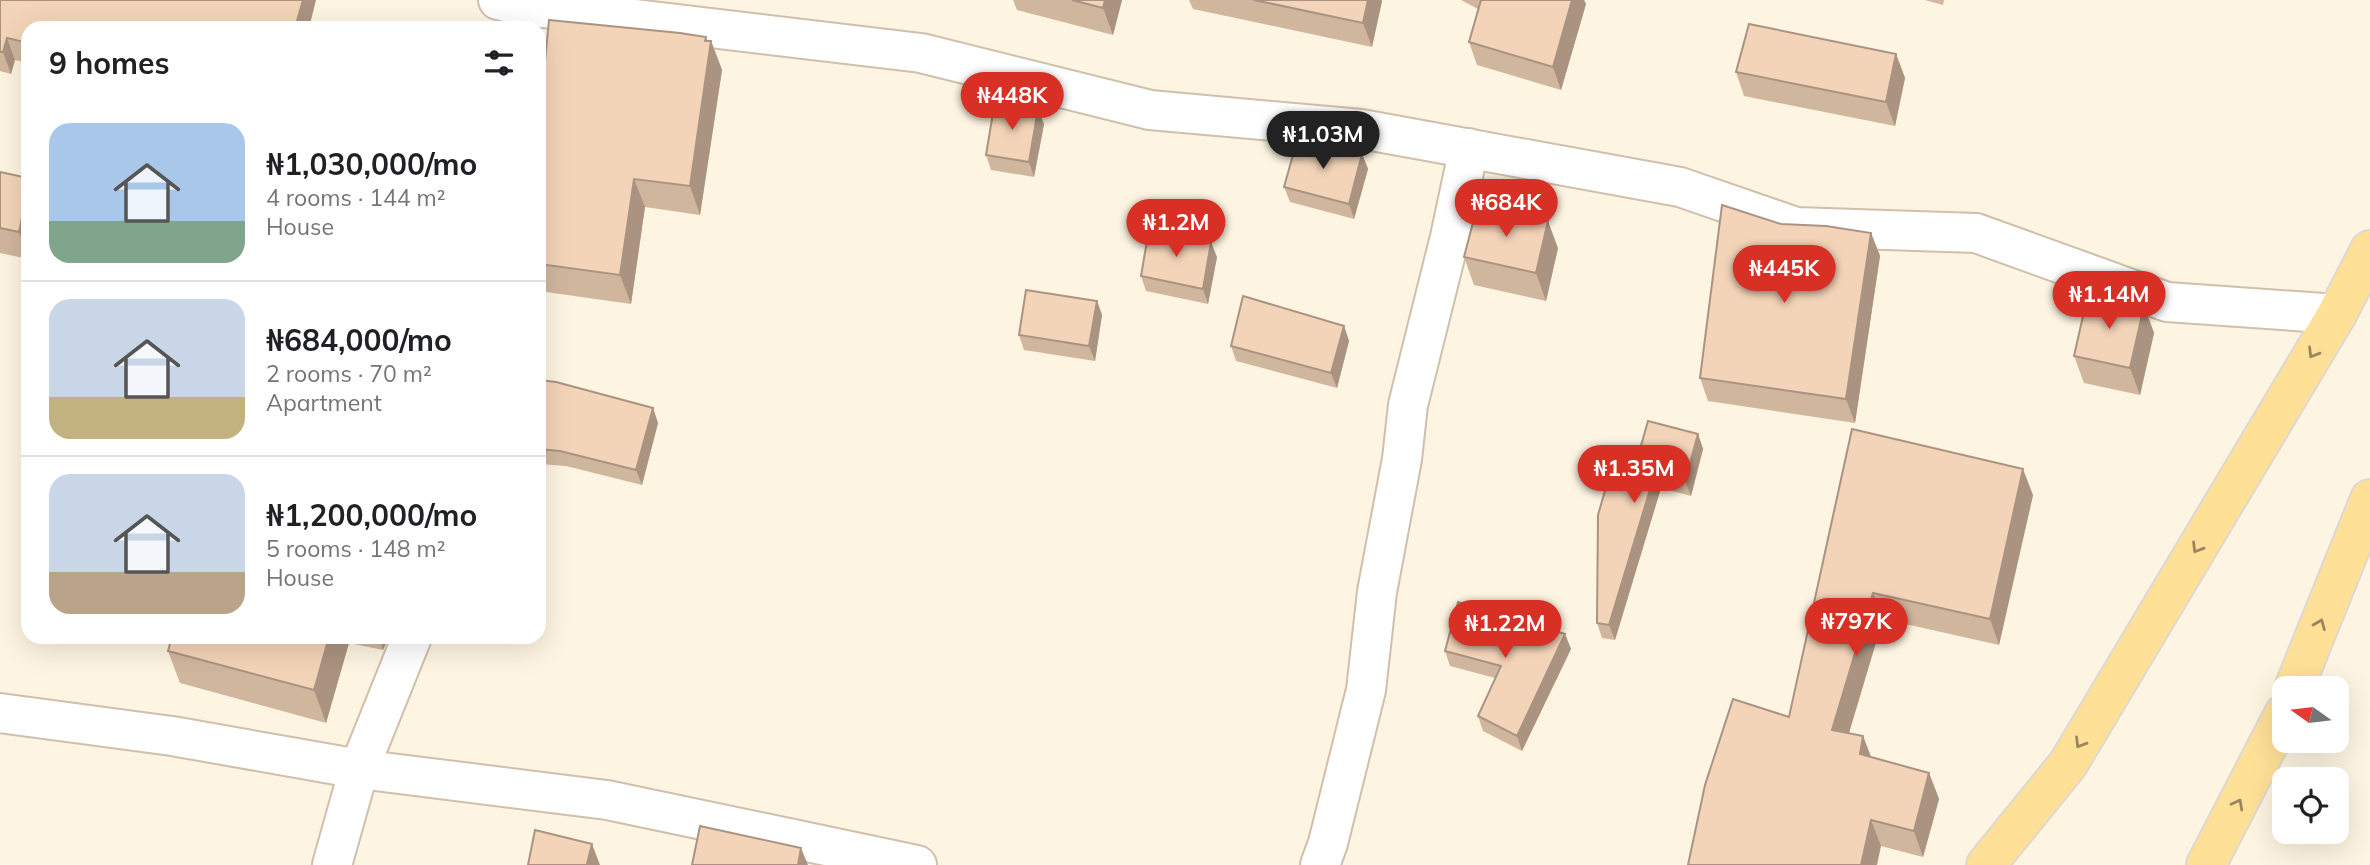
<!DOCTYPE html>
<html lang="en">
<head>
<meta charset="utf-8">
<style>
  :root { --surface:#fff; --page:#f6f6f6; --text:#202124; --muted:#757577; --line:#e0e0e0; --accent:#d93025 }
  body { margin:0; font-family:Mulish,sans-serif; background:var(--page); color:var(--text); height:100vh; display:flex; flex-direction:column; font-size:26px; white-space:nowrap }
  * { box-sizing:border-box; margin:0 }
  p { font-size:23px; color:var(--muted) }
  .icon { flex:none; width:38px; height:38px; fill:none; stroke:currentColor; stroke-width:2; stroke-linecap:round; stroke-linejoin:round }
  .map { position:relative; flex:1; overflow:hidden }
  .side { position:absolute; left:21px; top:21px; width:525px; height:623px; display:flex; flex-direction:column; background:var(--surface); border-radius:21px; box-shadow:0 7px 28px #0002 }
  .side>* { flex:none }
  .needle { width:46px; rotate:284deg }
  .fabs { position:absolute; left:2272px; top:676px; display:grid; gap:14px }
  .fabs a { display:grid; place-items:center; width:77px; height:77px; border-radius:14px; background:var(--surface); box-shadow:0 7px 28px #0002; font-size:35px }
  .price { position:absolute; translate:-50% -60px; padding:0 16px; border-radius:24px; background:var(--accent); color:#fff; font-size:23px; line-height:46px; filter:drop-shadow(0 2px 4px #0008) }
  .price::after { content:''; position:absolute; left:50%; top:42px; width:21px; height:16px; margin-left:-10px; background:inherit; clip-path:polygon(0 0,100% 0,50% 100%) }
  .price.active { background:#222; color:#fff }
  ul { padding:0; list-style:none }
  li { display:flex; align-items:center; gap:21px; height:175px; padding:0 28px }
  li+li { border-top:2px solid var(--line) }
  li span { display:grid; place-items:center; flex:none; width:196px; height:140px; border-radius:21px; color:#555 }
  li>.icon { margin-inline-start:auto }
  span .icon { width:84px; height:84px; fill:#fffc; stroke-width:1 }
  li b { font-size:30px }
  h2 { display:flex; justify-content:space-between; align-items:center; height:84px; padding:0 28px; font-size:30px }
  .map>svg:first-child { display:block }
</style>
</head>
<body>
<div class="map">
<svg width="2370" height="865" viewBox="0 0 2370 865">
  <rect width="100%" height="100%" fill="#fdf4e1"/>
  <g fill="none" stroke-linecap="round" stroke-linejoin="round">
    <defs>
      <g id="street">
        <polyline points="498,0 517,5 921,53 1150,110 1361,129 1680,187 1796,227 1976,233 2167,302 2337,314"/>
        <polyline points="0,713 172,736 359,769 607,800 917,865"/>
        <polyline points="332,865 359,769 412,637"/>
        <polyline points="1320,865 1328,843 1366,690 1377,592 1402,459 1408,405 1450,237 1469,148"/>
      </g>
      <g id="primary">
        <polyline points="2294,688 2370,499"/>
        <polyline points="1986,865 2068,764 2337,314 2370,250"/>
        <polyline points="2206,865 2284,714"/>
      </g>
    </defs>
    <use href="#street" stroke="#d0bfab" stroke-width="42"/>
    <use href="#primary" stroke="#ded8d3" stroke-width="42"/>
    <use href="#street" stroke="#fff" stroke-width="38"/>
    <use href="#primary" stroke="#fee097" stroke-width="38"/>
  </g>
  <g fill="#d1b69e">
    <polygon points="0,0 28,28 28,63 15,60 11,74 0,71"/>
    <polygon points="1013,0 1122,0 1113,35 1017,10"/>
    <polygon points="1189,0 1381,0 1382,1 1372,47 1193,9"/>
    <polygon points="1461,0 1584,0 1586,4 1561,90 1477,65 1469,42 1478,9"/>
    <polygon points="1925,0 1944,0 1943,5"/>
    <polygon points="706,37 707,41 711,41 722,70 700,215 645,207 631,304 539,291 539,123"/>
    <polygon points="1896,54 1905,78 1895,126 1744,96 1736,72"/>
    <polygon points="1044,124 1034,177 991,170 986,155"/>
    <polygon points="1362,154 1368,169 1354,219 1290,202 1284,187"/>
    <polygon points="0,172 28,178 28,259 0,253"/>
    <polygon points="1781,224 1871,233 1880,256 1855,423 1708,401 1700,378"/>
    <polygon points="1558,248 1546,301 1474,285 1464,257"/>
    <polygon points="1217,257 1208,304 1146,291 1141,276"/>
    <polygon points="1097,301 1102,315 1095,361 1024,350 1019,335"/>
    <polygon points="2144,306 2154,333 2140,395 2084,383 2074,356"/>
    <polygon points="1344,326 1349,341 1337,388 1236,361 1231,346"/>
    <polygon points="539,380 653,408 658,423 642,485 566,466 539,464"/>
    <polygon points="1852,429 2033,495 1999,645 1883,619 1849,733 1863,736 1871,757 1929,773 1939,799 1923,857 1881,846 1789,717"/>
    <polygon points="1698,434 1703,449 1691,496 1661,488 1615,640 1602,638 1597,623 1636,463"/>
    <polygon points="1565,634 1571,649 1522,751 1483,731 1478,716 1495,678 1450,666 1445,651"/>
    <polygon points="172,637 389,637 383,650 349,643 326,723 180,683 168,651"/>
  </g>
  <g fill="#aa9481">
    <polygon points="303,0 316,0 309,28 295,28"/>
    <polygon points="1105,0 1122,0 1113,35 1103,8"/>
    <polygon points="1368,0 1381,0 1382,1 1372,47 1363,23"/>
    <polygon points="1572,0 1584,0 1586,4 1561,90 1553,67"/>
    <polygon points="706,37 710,50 711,41 722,70 700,215 690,186"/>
    <polygon points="7,38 15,60 11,74 3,52"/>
    <polygon points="1896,54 1905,78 1895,126 1886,102"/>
    <polygon points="1038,109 1044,124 1034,177 1029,162"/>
    <polygon points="1362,154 1368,169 1354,219 1349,204"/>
    <polygon points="634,179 645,207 631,304 620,275"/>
    <polygon points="28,188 28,258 19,232"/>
    <polygon points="1548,221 1558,248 1546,301 1536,273"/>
    <polygon points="1871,233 1880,256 1855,423 1846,399"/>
    <polygon points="1211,242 1217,257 1208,304 1203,289"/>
    <polygon points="1097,301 1102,315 1095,361 1089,346"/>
    <polygon points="2144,306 2154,333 2140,395 2130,368"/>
    <polygon points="1344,326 1349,341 1337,388 1331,373"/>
    <polygon points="653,408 658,423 642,485 636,470"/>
    <polygon points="1698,434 1703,449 1691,496 1685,481"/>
    <polygon points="2023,469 2033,495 1999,645 1990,619"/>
    <polygon points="1655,473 1661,488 1615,640 1609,625"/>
    <polygon points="1873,593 1883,619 1842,756 1832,730"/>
    <polygon points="1565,634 1571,649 1522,751 1517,736"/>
    <polygon points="329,637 346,637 349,643 326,723 314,690"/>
    <polygon points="379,637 389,637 383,650"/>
    <polygon points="1863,736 1873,762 1860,754"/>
    <polygon points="1929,773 1939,799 1923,857 1914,831"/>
    <polygon points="1871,820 1881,846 1877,865 1861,865"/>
    <polygon points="592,844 600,865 588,865 587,864"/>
    <polygon points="801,848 808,865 798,865"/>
  </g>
  <g fill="#f3d4b8" stroke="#aa9481" stroke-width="2">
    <polygon points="0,0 303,0 295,28 28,28 28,43 7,38 3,52 0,52"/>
    <polygon points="1072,0 1105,0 1103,8"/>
    <polygon points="1254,0 1368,0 1363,23"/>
    <polygon points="1481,0 1572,0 1553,67 1469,42"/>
    <polygon points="549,20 680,33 706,37 705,41 711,41 690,186 634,179 620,275 539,264 539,123"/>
    <polygon points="1749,24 1896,54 1886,102 1736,72"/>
    <polygon points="995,101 1038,109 1029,162 986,155"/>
    <polygon points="1298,137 1362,154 1349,204 1284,187"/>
    <polygon points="0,172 28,178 28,188 19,232 0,228"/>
    <polygon points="1478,203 1548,221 1536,273 1464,257"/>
    <polygon points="1722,205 1781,224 1826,226 1871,233 1846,399 1700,378"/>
    <polygon points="1149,229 1211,242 1203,289 1141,276"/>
    <polygon points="1026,290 1097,301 1089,346 1019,335"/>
    <polygon points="2088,294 2144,306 2130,368 2074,356"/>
    <polygon points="1243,296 1344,326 1331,373 1231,346"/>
    <polygon points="539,380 556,382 653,408 636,470 560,451 539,449"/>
    <polygon points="1648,421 1698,434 1685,481 1655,473 1609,625 1597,623 1598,515 1615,456 1636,463"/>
    <polygon points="1852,429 2023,469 1990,619 1873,593 1832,730 1863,736 1860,754 1929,773 1914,831 1871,820 1861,865 1688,865 1705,785 1733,699 1789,717"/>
    <polygon points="1458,602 1565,634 1517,736 1478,716 1501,666 1445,651"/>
    <polygon points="172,637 329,637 314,690 168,651"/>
    <polygon points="700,826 801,848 798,865 692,865"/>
    <polygon points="535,830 592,844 587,864 591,865 528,865"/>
  </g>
  <defs><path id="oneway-chevron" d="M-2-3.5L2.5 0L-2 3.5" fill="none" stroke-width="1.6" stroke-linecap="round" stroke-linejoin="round" transform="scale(1.75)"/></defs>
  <g stroke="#9e835f">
    <use href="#oneway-chevron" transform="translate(2313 353) rotate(121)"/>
    <use href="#oneway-chevron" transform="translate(2197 548) rotate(121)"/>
    <use href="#oneway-chevron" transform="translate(2320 624) rotate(-68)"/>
    <use href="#oneway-chevron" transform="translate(2080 743) rotate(121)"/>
    <use href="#oneway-chevron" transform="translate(2238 804) rotate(-62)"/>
  </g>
</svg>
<div class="fabs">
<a><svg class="needle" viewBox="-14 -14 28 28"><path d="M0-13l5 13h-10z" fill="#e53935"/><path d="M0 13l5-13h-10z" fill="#757577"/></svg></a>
<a><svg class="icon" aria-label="locate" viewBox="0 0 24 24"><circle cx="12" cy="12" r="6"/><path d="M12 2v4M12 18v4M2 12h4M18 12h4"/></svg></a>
</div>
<b class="price" style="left:1012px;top:132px">₦448K</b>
<b class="price active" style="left:1323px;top:171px">₦1.03M</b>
<b class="price" style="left:1506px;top:239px">₦684K</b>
<b class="price" style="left:1176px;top:259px">₦1.2M</b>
<b class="price" style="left:1784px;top:305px">₦445K</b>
<b class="price" style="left:2109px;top:331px">₦1.14M</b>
<b class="price" style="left:1634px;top:505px">₦1.35M</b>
<b class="price" style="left:1856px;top:658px">₦797K</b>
<b class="price" style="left:1505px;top:660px">₦1.22M</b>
<section class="side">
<h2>9 homes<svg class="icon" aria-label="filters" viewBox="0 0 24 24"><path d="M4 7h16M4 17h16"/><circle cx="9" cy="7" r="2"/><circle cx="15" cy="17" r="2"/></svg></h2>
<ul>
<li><span style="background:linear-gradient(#a9c7e8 70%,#7fa58c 0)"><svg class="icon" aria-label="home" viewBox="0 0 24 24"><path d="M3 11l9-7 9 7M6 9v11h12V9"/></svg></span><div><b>₦1,030,000/mo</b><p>4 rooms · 144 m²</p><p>House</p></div></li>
<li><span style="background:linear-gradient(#c9d6e8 70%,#c2b280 0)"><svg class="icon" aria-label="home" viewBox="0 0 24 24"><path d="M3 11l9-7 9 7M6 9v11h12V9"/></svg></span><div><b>₦684,000/mo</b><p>2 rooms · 70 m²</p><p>Apartment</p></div></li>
<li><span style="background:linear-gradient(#c9d6e8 70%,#b9a48a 0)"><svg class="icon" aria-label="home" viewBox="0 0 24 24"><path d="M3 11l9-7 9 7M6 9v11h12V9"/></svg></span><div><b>₦1,200,000/mo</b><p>5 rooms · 148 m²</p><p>House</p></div></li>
</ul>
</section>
</div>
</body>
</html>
